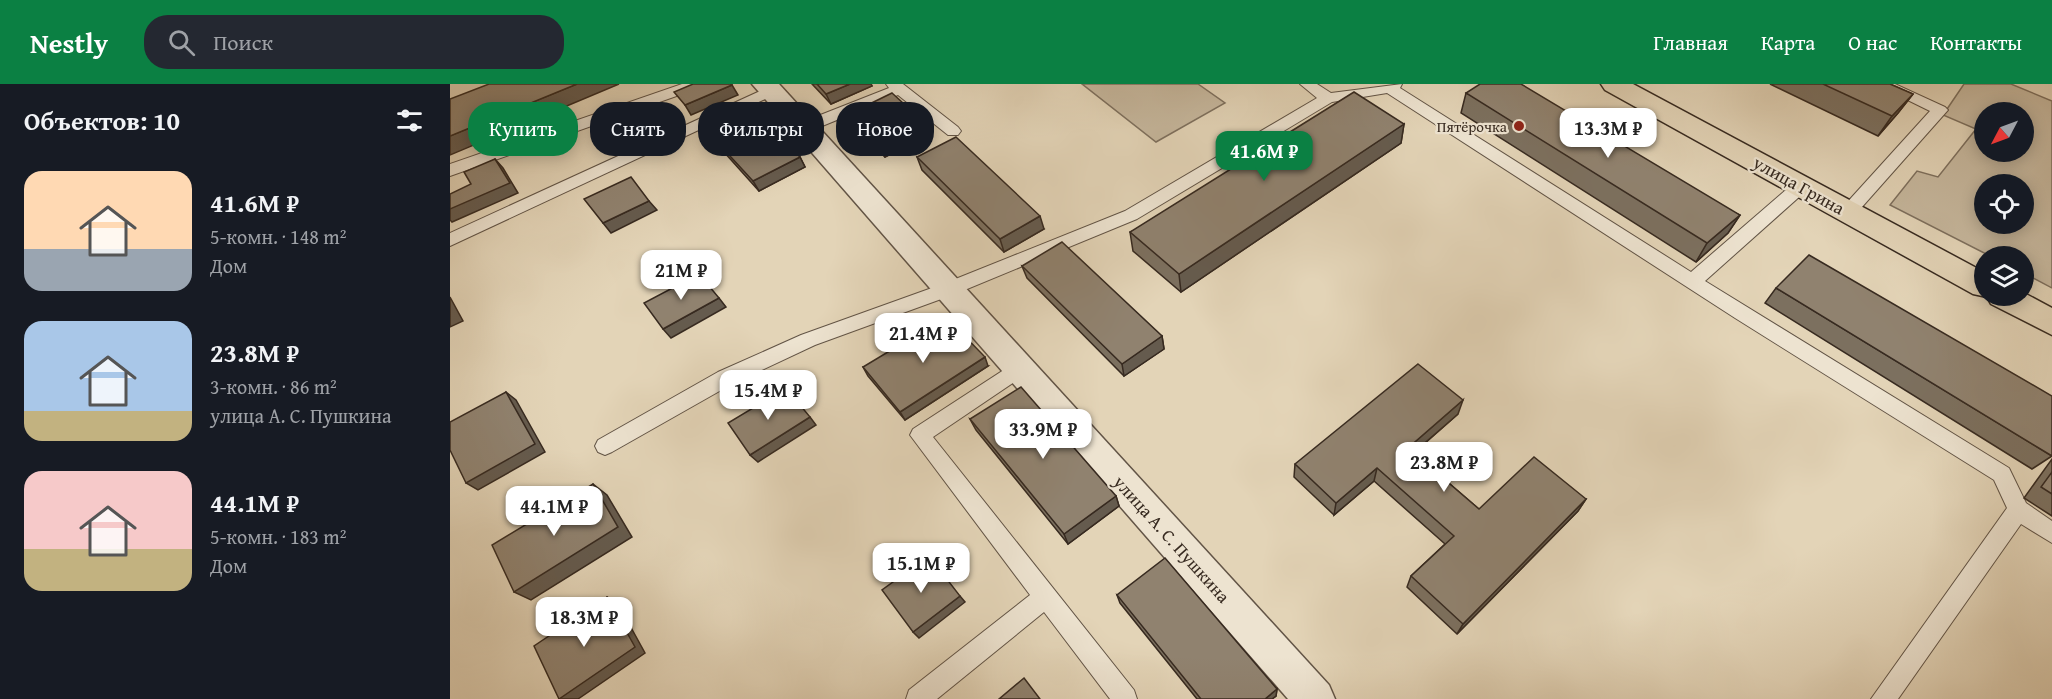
<!DOCTYPE html>
<html lang="ru">
<head>
<meta charset="utf-8">
<style>
  :root { --surface:#171b24; --page:#242831; --text:#f1f3f6; --muted:#9ea1a6; --accent:#0b8043 }
  body { margin:0; font-family:"Gentium Book Plus",serif; background:var(--page); color:var(--text); height:100vh; display:flex; flex-direction:column; font-size:22px; white-space:nowrap }
  * { box-sizing:border-box; margin:0 }
  p { font-size:20px; color:var(--muted) }
  .icon { flex:none; width:33px; height:33px; fill:none; stroke:currentColor; stroke-width:2; stroke-linecap:round; stroke-linejoin:round }
  .map { position:relative; flex:1; overflow:hidden }
  .side { display:flex; flex-direction:column; background:var(--surface); width:450px }
  .side>* { flex:none }
  .guide { position:absolute; left:18px; top:18px; width:570px; height:54px; display:flex; gap:12px }
  .needle { width:39px; rotate:229deg }
  .controls { position:absolute; left:1524px; top:18px; display:grid; gap:12px }
  .controls a { display:grid; place-items:center; width:60px; height:60px; border-radius:50%; background:var(--surface); box-shadow:0 3px 15px #0003; font-size:30px }
  .price { position:absolute; translate:-50% -51px; padding:0 14px; border-radius:12px; background:#fff; color:#222; font-size:20px; line-height:39px; filter:drop-shadow(0 2px 3px #0008) }
  .price::after { content:''; position:absolute; left:50%; top:36px; width:18px; height:14px; margin-left:-9px; background:inherit; clip-path:polygon(0 0,100% 0,50% 100%) }
  .price.on { background:var(--accent); color:#fff }
  ul { padding:0; list-style:none }
  li { display:flex; align-items:center; gap:18px; height:150px; padding:0 24px }
  li span { display:grid; place-items:center; flex:none; width:168px; height:120px; border-radius:18px; color:#555 }
  li>.icon { margin-inline-start:auto }
  span .icon { width:72px; height:72px; fill:#fffc; stroke-width:1 }
  li b { font-size:26px }
  h2 { display:flex; justify-content:space-between; align-items:center; height:72px; padding:0 24px; font-size:26px }
  .tag { padding:0 21px; border-radius:24px; background:var(--surface); box-shadow:0 3px 15px #0003; font-size:21px; line-height:54px }
  .tag.on { background:var(--accent); color:#fff }
  header { display:flex; align-items:center; gap:36px; box-sizing:border-box; height:84px; padding:0 30px; background:var(--accent); color:#fff }
  header strong { font-size:28px }
  nav { display:flex; gap:33px; margin-inline-start:auto; font-size:21px }
  .search { width:420px; height:54px; background:var(--page); display:flex; align-items:center; gap:15px; box-sizing:border-box; padding:0 21px; border-radius:24px; color:var(--muted); font-size:22px }
  main { display:flex; flex:1; min-height:0 }
  .map>svg:first-child { display:block }
</style>
</head>
<body>
<header>
<strong>Nestly</strong>
<div class="search"><svg class="icon" aria-label="search" viewBox="0 0 24 24"><circle cx="10" cy="10" r="6"/><path d="M15 15l6 6"/></svg>Поиск</div>
<nav><a>Главная</a><a>Карта</a><a>О нас</a><a>Контакты</a></nav>
</header>
<main>
<section class="side">
<h2>Объектов: 10<svg class="icon" aria-label="filters" viewBox="0 0 24 24"><path d="M4 7h16M4 17h16"/><circle cx="9" cy="7" r="2"/><circle cx="15" cy="17" r="2"/></svg></h2>
<ul>
<li><span style="background:linear-gradient(#ffd9b3 65%,#9aa5b1 0)"><svg class="icon" aria-label="home" viewBox="0 0 24 24"><path d="M3 11l9-7 9 7M6 9v11h12V9"/></svg></span><div><b>41.6M ₽</b><p>5-комн. · 148 m²</p><p>Дом</p></div></li>
<li><span style="background:linear-gradient(#a9c7e8 75%,#c2b280 0)"><svg class="icon" aria-label="home" viewBox="0 0 24 24"><path d="M3 11l9-7 9 7M6 9v11h12V9"/></svg></span><div><b>23.8M ₽</b><p>3-комн. · 86 m²</p><p>улица А. С. Пушкина</p></div></li>
<li><span style="background:linear-gradient(#f6c9c9 65%,#c2b280 0)"><svg class="icon" aria-label="home" viewBox="0 0 24 24"><path d="M3 11l9-7 9 7M6 9v11h12V9"/></svg></span><div><b>44.1M ₽</b><p>5-комн. · 183 m²</p><p>Дом</p></div></li>
</ul>
</section>
<div class="map">
<svg width="1602" height="615" viewBox="0 0 1602 615">
  <rect width="100%" height="100%" fill="#e3d4b7"/>
  <filter id="stains"><feTurbulence type="fractalNoise" baseFrequency=".00333" numOctaves="4"/><feColorMatrix values="0 0 0 0 .2 0 0 0 0 .09 0 0 0 0 .02 0 0 0 .5 -.17"/></filter>
  <radialGradient id="worn" r=".72"><stop offset=".6" stop-color="#630" stop-opacity="0"/><stop offset="1" stop-color="#630" stop-opacity=".3"/></radialGradient>
  <g fill="#c6b79d" stroke="#7e705e" stroke-width="1.5" fill-rule="evenodd">
    <polygon points="632,0 748,0 775,19 706,58"/>
    <path d="M1514 0H1561L1602 17V204L1574 189V172H1540L1440 121 1467 87 1488 93 1526 45 1493 31ZM1534 28H1574V68H1534ZM1534 100H1574V140H1534Z"/>
  </g>
  <g fill="none" stroke-linecap="round" stroke-linejoin="round">
    <defs>
      <g id="service">
        <polygon points="232,0 254,0 252,3 0,92 0,80"/>
        <polygon points="436,0 453,0 508,43 511,47 508,51 498,51 448,11 360,47 355,48 347,43 350,39 439,4"/>
        <polygon points="850,0 867,0 881,9 952,0 950,4 1241,188 1345,98 1357,98 1359,102 1357,106 1255,197 1559,384 1576,419 1602,437 1602,459 1571,440 1448,615 1421,615 1557,424 1544,396 1285,234 937,9 882,18 687,135 505,210 365,261 282,300 162,368 155,371 148,368 145,362 148,356 268,288 351,251 493,200 675,127 867,14"/>
        <polygon points="1425,0 1445,0 1495,23 1498,26 1404,132 1392,132 1390,128 1392,124 1480,27"/>
        <polygon points="321,2 328,7 326,10 0,162 0,149"/>
        <polygon points="569,276 576,278 579,284 576,290 483,353 684,606 687,615 660,615 594,528 487,615 456,615 459,606 580,511 460,351 463,345"/>
      </g>
      <polygon id="minor" points="302,0 329,0 879,601 885,615 838,615"/>
      <polygon id="trunk" points="1151,0 1183,0 1534,188 1534,212 1574,212 1574,209 1602,224 1602,251 1541,220 1537,213 1523,210 1155,6"/>
    </defs>
    <use href="#service" stroke="#625446" stroke-width="2"/>
    <use href="#minor" stroke="#625446" stroke-width="3"/>
    <use href="#trunk" stroke="#372a20" stroke-width="3"/>
    <use href="#service" fill="#ede3d0" fill-rule="evenodd"/>
    <use href="#minor" fill="#ede3d0" fill-rule="evenodd"/>
    <use href="#trunk" fill="#e3d4b7" fill-rule="evenodd"/>
  </g>
  <g fill="#7c705f" stroke="#372a20" stroke-width="1.5">
    <polygon points="362,0 421,0 422,2 381,20"/>
    <polygon points="1320,0 1440,0 1463,10 1448,29 1428,52"/>
    <polygon points="1016,9 1290,131 1278,149 1246,178 1011,29"/>
    <polygon points="397,31 480,50 435,73 402,41"/>
    <polygon points="954,40 951,59 731,208 683,167 680,148"/>
    <polygon points="268,59 350,73 355,83 309,107 274,68"/>
    <polygon points="467,73 594,145 554,168 472,86"/>
    <polygon points="572,182 712,252 714,265 674,292 577,194"/>
    <polygon points="1326,204 1602,372 1582,385 1315,219"/>
    <polygon points="538,282 455,336 418,292 413,283"/>
    <polygon points="1008,330 964,369 1029,425 1136,415 1128,427 1007,550 957,503 961,492 995,460 924,397 884,431 844,393 845,380"/>
    <polygon points="520,335 666,412 669,422 618,460 526,346"/>
    <polygon points="1602,375 1602,432 1574,414"/>
    <polygon points="667,511 827,605 826,612 822,615 747,615 670,519"/>
  </g>
  <g fill="#655b4e" stroke="#372a20" stroke-width="1.5">
    <polygon points="127,0 169,0 0,71 0,52"/>
    <polygon points="400,0 421,0 422,2 381,20 376,10"/>
    <polygon points="282,1 288,11 241,31 235,21"/>
    <polygon points="1463,10 1448,29 1428,52 1442,32"/>
    <polygon points="476,40 480,50 435,73 431,63"/>
    <polygon points="954,40 951,59 731,208 729,190"/>
    <polygon points="350,73 355,83 309,107 303,97"/>
    <polygon points="45,75 53,84 68,109 2,138 0,136 0,125"/>
    <polygon points="199,117 207,126 161,149 153,139"/>
    <polygon points="1290,131 1278,149 1246,178 1257,159"/>
    <polygon points="590,132 594,145 554,168 550,155"/>
    <polygon points="0,213 13,237 0,243"/>
    <polygon points="269,214 276,223 221,254 213,245"/>
    <polygon points="712,252 714,265 674,292 672,280"/>
    <polygon points="535,273 538,282 455,336 450,328"/>
    <polygon points="56,308 66,316 95,368 28,406 16,399"/>
    <polygon points="1013,316 1008,330 954,377 958,364"/>
    <polygon points="360,333 366,341 308,378 300,371"/>
    <polygon points="927,384 924,397 884,431 886,419"/>
    <polygon points="143,400 157,411 182,453 81,516 64,508"/>
    <polygon points="666,412 669,422 618,460 614,450"/>
    <polygon points="1136,415 1128,427 1007,550 1013,540"/>
    <polygon points="510,512 515,518 469,554 463,548"/>
    <polygon points="157,513 168,520 195,569 128,615 109,615"/>
    <polygon points="827,605 826,612 822,615 815,615"/>
  </g>
  <g fill="#90826f" stroke="#372a20" stroke-width="1.5">
    <polygon points="39,0 127,0 0,52 0,15"/>
    <polygon points="243,0 282,0 282,1 235,21 224,8"/>
    <polygon points="367,0 400,0 376,10"/>
    <polygon points="1030,0 1071,0 1290,131 1257,159 1016,9"/>
    <polygon points="1373,0 1440,0 1463,10 1442,32"/>
    <polygon points="904,8 954,40 729,190 680,148"/>
    <polygon points="442,9 476,40 431,63 397,31"/>
    <polygon points="314,37 350,73 303,97 268,59"/>
    <polygon points="506,53 590,132 550,155 467,73"/>
    <polygon points="45,75 60,99 0,125 0,110 21,100 14,88"/>
    <polygon points="181,93 199,117 153,139 134,115"/>
    <polygon points="612,158 712,252 672,280 572,182"/>
    <polygon points="1359,171 1602,312 1602,372 1326,204"/>
    <polygon points="249,190 269,214 213,245 194,219"/>
    <polygon points="496,233 535,273 450,328 413,283"/>
    <polygon points="968,280 1013,316 958,364 1029,425 1084,373 1136,415 1013,540 961,492 1004,452 927,384 886,419 845,380"/>
    <polygon points="571,303 666,412 614,450 520,335"/>
    <polygon points="336,304 360,333 300,371 278,339"/>
    <polygon points="56,308 85,360 16,399 0,366 0,338"/>
    <polygon points="1602,388 1602,410 1591,403"/>
    <polygon points="143,400 168,443 64,508 42,461"/>
    <polygon points="479,472 510,512 463,548 432,506"/>
    <polygon points="715,474 827,605 815,615 751,615 667,511"/>
    <polygon points="157,513 185,563 109,615 84,562"/>
    <polygon points="574,594 590,615 549,615"/>
  </g>
  <circle fill="#8f2418" stroke="#ede3d0" stroke-width="2" cx="1069" cy="42" r="6"/>
  <g text-anchor="middle" dominant-baseline="central" stroke-width="4.5" stroke-linejoin="round" paint-order="stroke">
    <g font-size="15" fill="#372a20" stroke="#ede3d0" text-anchor="end">
      <text x="1057" y="42">Пятёрочка</text>
    </g>
    <g font-size="18" fill="#372a20" stroke="#ede3d0">
      <text transform="translate(1349 101) rotate(29)">улица Грина</text>
      <text transform="translate(722 455) rotate(48)">улица А. С. Пушкина</text>
    </g>
  </g>
  <rect width="100%" height="100%" filter="url(#stains)"/>
  <rect width="100%" height="100%" fill="url(#worn)"/>
</svg>
<div class="controls">
<a><svg class="needle" viewBox="-14 -14 28 28"><path d="M0-13l5 13h-10z" fill="#e53935"/><path d="M0 13l5-13h-10z" fill="#9ea1a6"/></svg></a>
<a><svg class="icon" aria-label="locate" viewBox="0 0 24 24"><circle cx="12" cy="12" r="6"/><path d="M12 2v4M12 18v4M2 12h4M18 12h4"/></svg></a>
<a><svg class="icon" aria-label="layers" viewBox="0 0 24 24"><path d="M12 4l9 5-9 5-9-5zM3 14l9 5 9-5"/></svg></a>
</div>
<b class="price" style="left:1158px;top:75px">13.3M ₽</b>
<b class="price on" style="left:814px;top:98px">41.6M ₽</b>
<b class="price" style="left:231px;top:217px">21M ₽</b>
<b class="price" style="left:473px;top:280px">21.4M ₽</b>
<b class="price" style="left:318px;top:337px">15.4M ₽</b>
<b class="price" style="left:593px;top:376px">33.9M ₽</b>
<b class="price" style="left:994px;top:409px">23.8M ₽</b>
<b class="price" style="left:104px;top:453px">44.1M ₽</b>
<b class="price" style="left:471px;top:510px">15.1M ₽</b>
<b class="price" style="left:134px;top:564px">18.3M ₽</b>
<div class="guide">
<a class="tag on">Купить</a>
<a class="tag">Снять</a>
<a class="tag">Фильтры</a>
<a class="tag">Новое</a>
</div>
</div>
</main>
</body>
</html>
